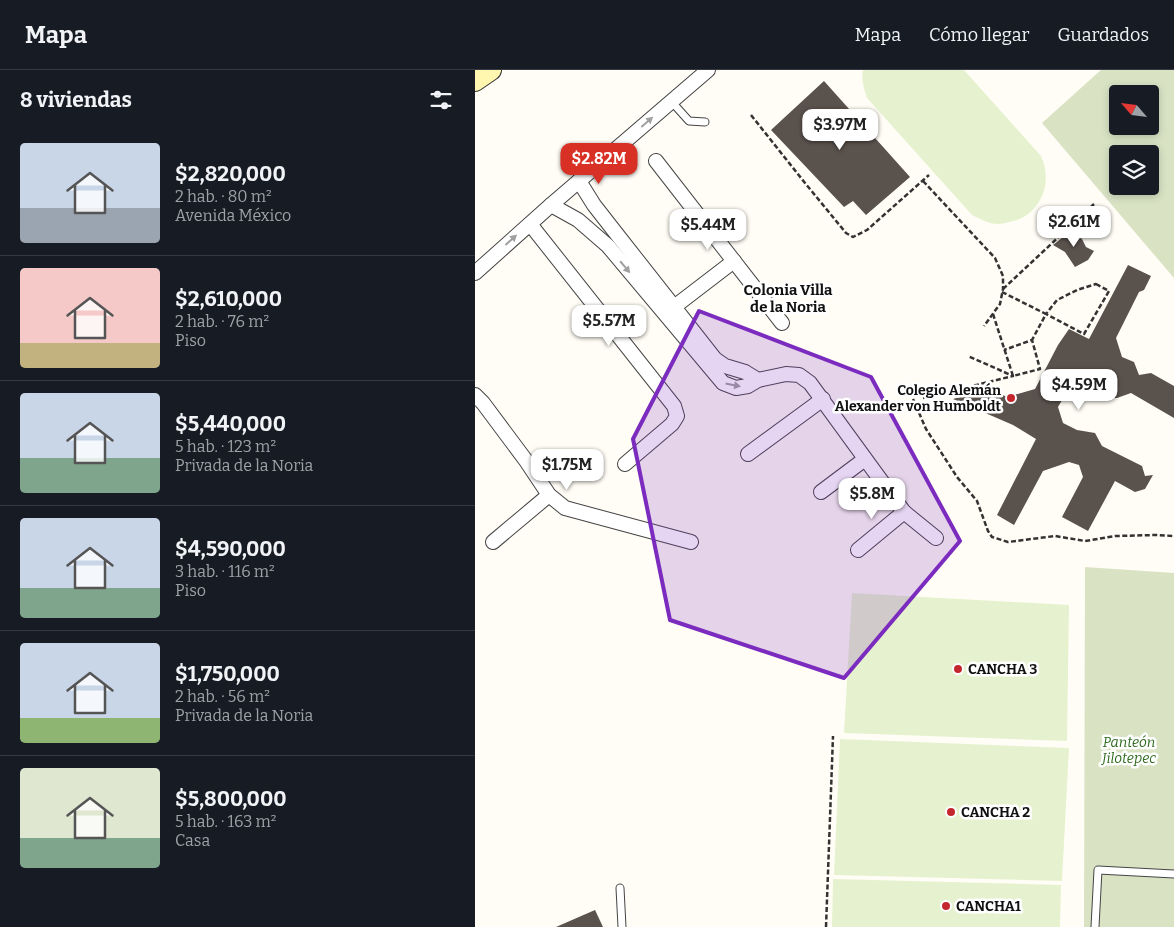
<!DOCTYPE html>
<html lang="es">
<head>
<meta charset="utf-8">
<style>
  :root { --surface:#171b24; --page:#242831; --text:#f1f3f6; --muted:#9ea1a6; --line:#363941; --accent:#d93025 }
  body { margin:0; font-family:Bitter,serif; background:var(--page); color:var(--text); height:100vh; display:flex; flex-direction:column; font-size:19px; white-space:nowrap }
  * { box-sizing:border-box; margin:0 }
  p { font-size:16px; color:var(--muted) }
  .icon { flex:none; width:28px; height:28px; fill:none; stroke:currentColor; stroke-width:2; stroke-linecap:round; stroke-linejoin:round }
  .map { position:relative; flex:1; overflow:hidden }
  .panel { display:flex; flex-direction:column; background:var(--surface); width:475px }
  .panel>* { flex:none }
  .needle { width:32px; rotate:298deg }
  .tools { position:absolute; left:634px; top:15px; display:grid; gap:10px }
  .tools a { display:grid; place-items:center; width:50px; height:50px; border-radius:5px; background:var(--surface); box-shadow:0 2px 8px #0003; font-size:25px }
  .price { position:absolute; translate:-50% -42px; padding:0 11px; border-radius:10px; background:#fff; color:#222; font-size:16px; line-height:32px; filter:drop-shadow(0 1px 2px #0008) }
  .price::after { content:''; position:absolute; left:50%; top:30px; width:15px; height:11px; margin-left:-8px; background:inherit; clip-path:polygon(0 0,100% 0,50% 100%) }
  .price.selected { background:var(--accent); color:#fff }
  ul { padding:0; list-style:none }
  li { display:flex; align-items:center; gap:15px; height:125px; padding:0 20px }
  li+li { border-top:1px solid var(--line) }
  li span { display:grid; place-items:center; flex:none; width:140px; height:100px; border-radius:5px; color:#555 }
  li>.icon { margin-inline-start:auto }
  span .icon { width:60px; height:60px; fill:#fffc; stroke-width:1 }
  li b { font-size:21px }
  h2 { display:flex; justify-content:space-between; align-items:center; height:60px; padding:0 20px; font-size:21px }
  header { display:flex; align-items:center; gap:30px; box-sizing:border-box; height:70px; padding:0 25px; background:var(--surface); border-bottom:1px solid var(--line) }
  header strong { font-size:24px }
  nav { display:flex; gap:28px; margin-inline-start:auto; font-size:18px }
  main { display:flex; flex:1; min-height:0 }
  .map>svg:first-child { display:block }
</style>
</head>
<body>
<header>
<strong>Mapa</strong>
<nav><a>Mapa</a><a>Cómo llegar</a><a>Guardados</a></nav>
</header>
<main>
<section class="panel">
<h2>8 viviendas<svg class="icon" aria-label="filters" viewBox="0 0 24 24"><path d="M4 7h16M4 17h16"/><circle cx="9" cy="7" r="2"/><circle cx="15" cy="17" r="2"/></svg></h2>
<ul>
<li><span style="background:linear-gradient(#c9d6e8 65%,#9aa5b1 0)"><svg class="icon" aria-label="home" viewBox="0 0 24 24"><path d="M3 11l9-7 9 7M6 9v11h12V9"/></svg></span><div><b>$2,820,000</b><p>2 hab. · 80 m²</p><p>Avenida México</p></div></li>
<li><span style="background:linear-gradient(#f6c9c9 75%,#c2b280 0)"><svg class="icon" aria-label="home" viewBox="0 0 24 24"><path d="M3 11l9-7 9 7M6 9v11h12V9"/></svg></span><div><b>$2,610,000</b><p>2 hab. · 76 m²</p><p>Piso</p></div></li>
<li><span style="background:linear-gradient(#c9d6e8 65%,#7fa58c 0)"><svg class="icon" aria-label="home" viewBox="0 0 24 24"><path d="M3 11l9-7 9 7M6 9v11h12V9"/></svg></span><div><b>$5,440,000</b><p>5 hab. · 123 m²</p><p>Privada de la Noria</p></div></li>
<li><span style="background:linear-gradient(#c9d6e8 70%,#7fa58c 0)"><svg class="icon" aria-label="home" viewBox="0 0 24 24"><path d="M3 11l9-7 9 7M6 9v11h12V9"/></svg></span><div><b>$4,590,000</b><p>3 hab. · 116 m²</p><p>Piso</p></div></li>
<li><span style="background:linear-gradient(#c9d6e8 75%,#8fb573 0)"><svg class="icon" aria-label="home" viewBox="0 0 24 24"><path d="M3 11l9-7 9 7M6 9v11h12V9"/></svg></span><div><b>$1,750,000</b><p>2 hab. · 56 m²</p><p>Privada de la Noria</p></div></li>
<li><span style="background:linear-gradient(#dfe7d0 70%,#7fa58c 0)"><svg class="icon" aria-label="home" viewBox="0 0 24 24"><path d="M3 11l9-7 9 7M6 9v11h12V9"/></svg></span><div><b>$5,800,000</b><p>5 hab. · 163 m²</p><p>Casa</p></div></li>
</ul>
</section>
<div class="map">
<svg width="699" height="857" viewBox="0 0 699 857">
  <rect width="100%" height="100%" fill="#fffdf5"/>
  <g fill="#d9e3c4" fill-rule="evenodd">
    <path d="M626 0H699V208L567 53ZM642 24H675V56H642ZM642 84H675V116H642Z"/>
    <polygon points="610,497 699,503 699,857 609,857"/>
  </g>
  <g fill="#e6f2cf">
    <path d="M388 0H489L566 86C579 113 565 147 534 152 531 153 526 154 523 154 514 154 505 149 497 145L392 28C389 19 386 10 388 0Z"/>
    <polygon points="377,523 594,535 592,671 369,663"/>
    <polygon points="365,669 594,678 587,811 359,805"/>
    <polygon points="358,809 586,815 585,857 357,857"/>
  </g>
  <g fill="#5a524d">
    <polygon points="349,11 435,107 391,145 378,131 369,137 296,60"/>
    <polygon points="596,159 601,165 607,169 611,177 619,181 613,190 600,197 590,182 578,175 588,167"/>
    <polygon points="653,195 676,206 669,220 664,222 641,268 647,287 659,292 664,305 676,303 699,316 699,348 656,323 642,328 626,328 621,326 612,314 601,306 583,337 588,353 602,360 620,363 627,376 667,396 670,406 678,405 670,419 660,422 640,411 613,461 587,447 608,407 604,395 594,392 568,401 539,455 522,445 561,369 538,355 478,329 514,318 532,327 560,319 583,275 594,259 614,269"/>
    <polygon points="120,840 128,857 81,857"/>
  </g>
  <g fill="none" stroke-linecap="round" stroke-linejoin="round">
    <defs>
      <g id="lane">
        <polyline points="196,31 214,51 230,52"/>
        <polyline points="145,818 147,857"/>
        <polyline points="620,857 623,800 699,804"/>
      </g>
      <g id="street">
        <polyline points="181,91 307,253"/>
        <polyline points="104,111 119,135 144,167 240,289 250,296 270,302 283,310"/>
        <polyline points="76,135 103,150 133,176 248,313 261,318 273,316 283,310 311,304 324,305 335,313 429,442 461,468"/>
        <polyline points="55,154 199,336 202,346 197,354 150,394"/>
        <polyline points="0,203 76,135 233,0"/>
        <polyline points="199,237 259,191"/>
        <polyline points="0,325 8,333 52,392 74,425 90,438 216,472"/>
        <polyline points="273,384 348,329"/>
        <polyline points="346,422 390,389"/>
        <polyline points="18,472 74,425"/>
        <polyline points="383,480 429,442"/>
      </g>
      <polyline id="secondary" points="0,11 16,0"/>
    </defs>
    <use href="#lane" stroke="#444" stroke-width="9"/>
    <use href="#street" stroke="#444" stroke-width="16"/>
    <use href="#secondary" stroke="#333" stroke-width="22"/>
    <g stroke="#333" stroke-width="2.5" stroke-dasharray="5 2.5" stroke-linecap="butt">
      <polyline points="276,45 330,113 371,163 378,167 392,160 454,105"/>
      <polyline points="448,111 520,188 528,206 528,219 525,234 509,256"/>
      <polygon points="621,214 634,221 609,264 571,244 582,230 602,220"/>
      <polyline points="528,219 619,134"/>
      <polyline points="527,222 571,244 557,270"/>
      <polyline points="518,244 538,306 565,299 557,270 529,280"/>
      <polyline points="448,328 538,306 493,286"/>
      <polyline points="438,329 451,359 482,407 502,431 513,461 517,467 533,472 580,466 610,471 640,466 681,465 699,466"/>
      <polyline points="351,857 358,666"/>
    </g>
    <use href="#lane" stroke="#fff" stroke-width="7"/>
    <use href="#street" stroke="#fff" stroke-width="14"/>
    <use href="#secondary" stroke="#fff6b0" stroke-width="20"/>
  </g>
  <defs><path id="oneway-solid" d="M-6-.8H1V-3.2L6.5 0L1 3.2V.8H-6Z" transform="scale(1.25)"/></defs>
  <g fill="#a0a0a0">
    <use href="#oneway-solid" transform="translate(172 52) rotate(-41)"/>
    <use href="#oneway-solid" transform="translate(36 170) rotate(-42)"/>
    <use href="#oneway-solid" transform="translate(150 197) rotate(50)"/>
    <use href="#oneway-solid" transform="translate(258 315) rotate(11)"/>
  </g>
  <path fill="#7b2cbf" fill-opacity="0.2" stroke="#7b2cbf" stroke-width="4" stroke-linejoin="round" d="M224 241 396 307 485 471 369 608 195 550 158 369Z"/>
  <g fill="#c4262e" stroke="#fff" stroke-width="2">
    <circle cx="536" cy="328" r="5"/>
    <circle cx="483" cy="599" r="5"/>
    <circle cx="476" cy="742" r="5"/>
    <circle cx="471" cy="836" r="5"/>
  </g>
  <g text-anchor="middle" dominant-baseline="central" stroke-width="5" stroke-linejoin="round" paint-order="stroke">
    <g font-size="14" font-weight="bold" fill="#111" stroke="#fff" text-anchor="start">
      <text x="526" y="320" text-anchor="end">Colegio Alemán<tspan x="526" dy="16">Alexander von Humboldt</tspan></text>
      <text x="493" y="599">CANCHA 3</text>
      <text x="486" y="742">CANCHA 2</text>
      <text x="481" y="836">CANCHA1</text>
    </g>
    <g font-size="14" font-style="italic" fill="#2f6b1f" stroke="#fff">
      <text x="654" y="672">Panteón<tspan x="654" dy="16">Jilotepec</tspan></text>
    </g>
    <g font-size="15" font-weight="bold" fill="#111" stroke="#fff">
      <text x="313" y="220">Colonia Villa<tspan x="313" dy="17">de la Noria</tspan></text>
    </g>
  </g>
</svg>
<div class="tools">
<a><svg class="needle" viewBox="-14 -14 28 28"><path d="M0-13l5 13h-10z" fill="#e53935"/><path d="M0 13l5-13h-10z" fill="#9ea1a6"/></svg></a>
<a><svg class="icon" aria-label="layers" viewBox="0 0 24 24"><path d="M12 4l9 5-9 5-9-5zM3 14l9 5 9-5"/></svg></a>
</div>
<b class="price" style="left:365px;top:81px">$3.97M</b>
<b class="price selected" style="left:124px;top:115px">$2.82M</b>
<b class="price" style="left:599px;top:178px">$2.61M</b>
<b class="price" style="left:233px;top:181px">$5.44M</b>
<b class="price" style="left:134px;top:277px">$5.57M</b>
<b class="price" style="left:604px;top:341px">$4.59M</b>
<b class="price" style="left:92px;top:421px">$1.75M</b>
<b class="price" style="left:397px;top:450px">$5.8M</b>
</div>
</main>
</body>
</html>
